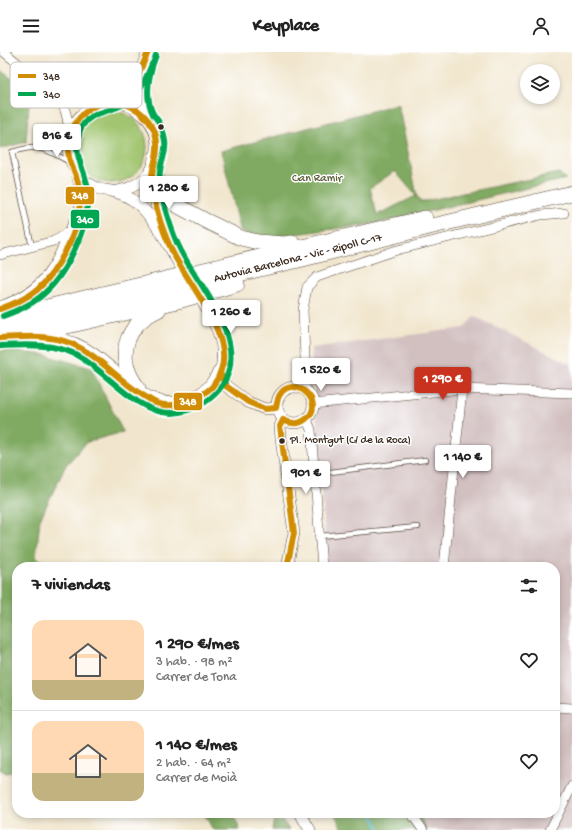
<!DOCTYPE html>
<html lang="es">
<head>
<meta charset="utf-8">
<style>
  :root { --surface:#fff; --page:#f2f2f2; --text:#222; --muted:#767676; --line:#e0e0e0; --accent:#c8321e }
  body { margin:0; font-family:"Gochi Hand",sans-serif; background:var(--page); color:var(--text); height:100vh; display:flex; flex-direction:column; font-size:15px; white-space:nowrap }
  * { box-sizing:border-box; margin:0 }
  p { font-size:13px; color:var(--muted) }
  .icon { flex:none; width:22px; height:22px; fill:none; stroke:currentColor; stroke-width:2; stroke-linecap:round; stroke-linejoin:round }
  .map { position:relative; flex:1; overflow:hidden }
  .side { position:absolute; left:12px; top:510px; width:548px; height:256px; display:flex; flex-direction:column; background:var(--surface); border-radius:16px; box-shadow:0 2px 6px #0003 }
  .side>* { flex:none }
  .buttons { position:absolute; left:520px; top:12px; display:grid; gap:8px }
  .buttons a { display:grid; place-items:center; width:40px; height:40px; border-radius:50%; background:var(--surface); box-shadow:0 2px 6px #0003; font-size:20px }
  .price { position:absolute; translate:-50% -34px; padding:0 9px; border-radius:4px; background:#fff; color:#222; font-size:13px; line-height:26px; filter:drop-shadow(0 1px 2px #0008) }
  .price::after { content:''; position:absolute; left:50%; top:24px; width:12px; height:9px; margin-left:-6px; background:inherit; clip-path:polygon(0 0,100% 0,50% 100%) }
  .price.on { background:var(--accent); color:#fff }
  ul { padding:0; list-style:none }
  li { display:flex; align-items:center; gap:12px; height:100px; padding:0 20px }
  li+li { border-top:1px solid var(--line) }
  li span { display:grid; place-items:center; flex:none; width:112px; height:80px; border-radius:12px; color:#555 }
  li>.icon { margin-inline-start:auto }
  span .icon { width:48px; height:48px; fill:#fffc; stroke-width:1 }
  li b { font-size:17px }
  h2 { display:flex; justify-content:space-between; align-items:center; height:48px; padding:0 20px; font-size:17px }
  header { display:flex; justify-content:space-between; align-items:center; height:52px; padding:0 20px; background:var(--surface); font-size:18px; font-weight:700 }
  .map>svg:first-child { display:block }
</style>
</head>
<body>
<header><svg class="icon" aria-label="menu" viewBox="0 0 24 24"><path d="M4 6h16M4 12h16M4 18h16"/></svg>Keyplace<svg class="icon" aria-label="person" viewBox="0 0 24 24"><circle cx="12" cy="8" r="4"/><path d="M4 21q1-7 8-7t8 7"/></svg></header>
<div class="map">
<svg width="572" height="778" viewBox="0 0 572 778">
  <rect width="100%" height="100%" fill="#fff"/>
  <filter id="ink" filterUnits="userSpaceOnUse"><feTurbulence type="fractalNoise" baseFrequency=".025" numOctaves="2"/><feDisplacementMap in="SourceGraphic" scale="8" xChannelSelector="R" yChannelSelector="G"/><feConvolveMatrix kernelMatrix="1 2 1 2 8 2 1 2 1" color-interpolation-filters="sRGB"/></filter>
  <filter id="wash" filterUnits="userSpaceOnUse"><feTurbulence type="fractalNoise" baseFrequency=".012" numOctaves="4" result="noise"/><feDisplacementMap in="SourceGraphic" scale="16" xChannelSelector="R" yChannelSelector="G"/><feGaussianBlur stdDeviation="0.9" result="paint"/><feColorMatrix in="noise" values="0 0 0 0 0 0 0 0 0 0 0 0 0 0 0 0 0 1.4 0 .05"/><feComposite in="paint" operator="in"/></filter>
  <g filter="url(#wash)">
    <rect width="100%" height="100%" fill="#f1e6cd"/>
    <polygon fill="#d2bfc0" points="474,264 572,313 572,778 423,778 410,761 555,761 555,515 327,515 311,296 464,276"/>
    <circle fill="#a1c570" stroke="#6e7847" cx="111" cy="95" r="36"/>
    <g fill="#80aa62" stroke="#5e6a40" fill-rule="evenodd">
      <polygon points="0,18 30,40 26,90 0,97"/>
      <path d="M398 52 417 144 420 150 559 121 566 127 379 171 265 186 241 180 221 99ZM395 119 416 144 377 163 370 136Z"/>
      <polygon points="0,297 45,303 91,316 123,380 87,390 66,413 40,467 36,506 57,515 17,515 17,719 6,721 0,717"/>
      <polygon points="204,761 233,761 240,778 213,778"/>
      <polygon points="275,761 278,761 289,778 272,778"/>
      <polygon points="334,761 418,761 427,778 343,778"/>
    </g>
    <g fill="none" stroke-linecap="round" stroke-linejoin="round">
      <polyline stroke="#5abfd8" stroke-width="2.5" points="371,761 380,778"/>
    </g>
  </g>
  <g filter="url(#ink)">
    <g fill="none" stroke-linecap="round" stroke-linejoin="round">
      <defs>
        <g id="service">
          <path d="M32 195 12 100C20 98 29 95 37 96 49 97 59 105 70 110"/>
          <polyline points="315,422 425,408"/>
          <polyline points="320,484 418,475"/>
        </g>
        <g id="minor">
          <path d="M4 0C25 17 51 41 77 49 84 52 92 52 99 52"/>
          <path d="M54 40C65 52 69 67 68 83"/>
          <path d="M0 203 54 189C61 186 71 179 76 171 77 169 78 165 78 162 82 147 79 133 75 118"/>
          <polyline points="304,337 306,330 303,258 307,235 317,225 397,198 541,163 564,161"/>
          <polyline points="313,352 462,337 572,341"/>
          <polyline points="307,367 311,378 322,515"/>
          <polyline points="444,515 462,337"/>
          <polyline points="555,655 572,656"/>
          <polyline points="411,761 423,778"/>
          <polyline points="550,778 572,734"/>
        </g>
        <g id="tertiary">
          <path d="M143 19C140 35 141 49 146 65"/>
          <path d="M109 50C132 42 140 22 148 0"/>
          <path d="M152 126C154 143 157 160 163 177"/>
          <path d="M113 140C123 138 133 136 141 129 161 114 163 79 143 63 132 54 118 47 104 51 87 56 76 64 70 82 63 104 76 127 97 136 101 138 106 138 111 139 121 141 130 145 138 152 155 167 168 192 179 212"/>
          <path d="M202 249C216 273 228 292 220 321L226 334"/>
          <polyline points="219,333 226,334 248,350 265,357 276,356"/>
          <circle cx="295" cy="353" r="18"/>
          <polyline points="283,368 280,374 281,386 294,481 287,515"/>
          <polyline points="300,761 310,778"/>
        </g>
        <g id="trunk">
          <polyline points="156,105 155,115 157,129 160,136 171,150 206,169 241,186 258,190 284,192 292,191"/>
          <path d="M0 257C47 242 59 214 76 171"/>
          <polyline points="0,266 425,166"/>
          <polyline points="0,278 303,207 433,174 572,141"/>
          <polyline points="28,284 54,277 178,249 237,232"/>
          <path d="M37 285C53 286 70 290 84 298 118 317 147 368 192 348 207 341 212 335 220 321"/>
          <path d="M138 336C115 307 124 273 158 258"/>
        </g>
      </defs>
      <use href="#service" stroke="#564638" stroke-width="6"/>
      <use href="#minor" stroke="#564638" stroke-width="10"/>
      <use href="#tertiary" stroke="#564638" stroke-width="12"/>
      <use href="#trunk" stroke="#564638" stroke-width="16"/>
      <use href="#service" stroke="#fff" stroke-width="4.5"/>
      <use href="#minor" stroke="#fff" stroke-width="9"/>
      <use href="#tertiary" stroke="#fff" stroke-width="11"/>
      <use href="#trunk" stroke="#fff" stroke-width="15"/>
      <defs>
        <g id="bus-1">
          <path d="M108 50C132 39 139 23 148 0"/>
          <path d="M0 257C13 252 26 247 37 238 58 220 80 177 80 149 80 141 79 132 76 124 74 118 70 111 69 105 64 82 79 59 100 52 121 45 143 57 153 76 158 86 158 98 155 109 154 114 152 119 152 125 153 151 162 178 173 201 188 231 234 284 221 318 220 321 219 323 218 326 215 330 214 333 211 336 197 348 174 358 156 351 150 348 144 344 138 340 115 325 97 302 70 291 48 282 23 285 0 286"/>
          <path d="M220 321 226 334 248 350 265 357 276 356C277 352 277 348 279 344 292 320 328 350 306 367 299 373 291 372 283 368L280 374 294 481 287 515"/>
        </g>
        <g id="bus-2">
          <path d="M3 264C16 259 29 254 40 245 67 224 91 171 88 137 86 123 78 110 77 96 77 92 78 88 79 84 79 82 79 81 80 78 90 57 109 62 125 51 139 42 146 27 152 12"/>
          <path d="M0 294C25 293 52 291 75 302 106 318 136 362 172 361 188 360 204 353 215 342 255 302 208 245 186 208 180 198 175 187 171 175 166 161 158 134 160 119 161 108 167 101 165 89 164 84 163 77 160 72 158 68 155 65 153 62 144 44 149 21 156 3"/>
        </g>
      </defs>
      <use href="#bus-1" stroke="#fff" stroke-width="9"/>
      <use href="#bus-2" stroke="#fff" stroke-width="9"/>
      <use href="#bus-1" stroke="#d18d06" stroke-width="6"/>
      <use href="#bus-2" stroke="#00a651" stroke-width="6"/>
    </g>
  </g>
  <g fill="#3b2a1e" stroke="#fff" stroke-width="1.5">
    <circle cx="161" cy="75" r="3.5"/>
    <circle cx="282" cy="389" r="3.5"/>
  </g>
  <g text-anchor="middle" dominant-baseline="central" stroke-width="3" stroke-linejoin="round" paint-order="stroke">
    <g font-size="11" fill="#3b2a1e" stroke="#fff" text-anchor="start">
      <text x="290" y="389">Pl. Montgut (C/ de la Roca)</text>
    </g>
    <g font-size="12" fill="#5f603b" stroke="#fff">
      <text x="317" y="127">Can Ramir</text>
    </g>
    <g font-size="12" fill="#3b2a1e" stroke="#fff">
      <text transform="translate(298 207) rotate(-14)">Autovia Barcelona - Vic - Ripoll C-17</text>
    </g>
  </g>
  <rect x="10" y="10" width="132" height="46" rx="6" fill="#fff" stroke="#c4bfbc" stroke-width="1"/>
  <rect x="18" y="22" width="18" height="4" fill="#d18d06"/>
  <rect x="18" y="40" width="18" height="4" fill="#00a651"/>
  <g font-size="11" fill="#3b2a1e">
    <text x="43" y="28">348</text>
    <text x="43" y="46">340</text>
  </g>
  <g stroke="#fff" stroke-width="1.5">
    <rect x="65" y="134" width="30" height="19" rx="4" fill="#d18d06"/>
    <rect x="70" y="157" width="30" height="20" rx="4" fill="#00a651"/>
    <rect x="173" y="340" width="30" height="19" rx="4" fill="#d18d06"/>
  </g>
  <g font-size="11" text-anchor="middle" font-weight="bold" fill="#fff">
    <text x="80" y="147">348</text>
    <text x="85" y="171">340</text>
    <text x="188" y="353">348</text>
  </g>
</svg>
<div class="buttons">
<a><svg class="icon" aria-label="layers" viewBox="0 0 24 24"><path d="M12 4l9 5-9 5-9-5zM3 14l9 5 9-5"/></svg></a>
</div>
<b class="price" style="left:57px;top:106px">816 €</b>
<b class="price" style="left:169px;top:158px">1 280 €</b>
<b class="price" style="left:231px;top:282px">1 260 €</b>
<b class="price" style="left:321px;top:340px">1 520 €</b>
<b class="price on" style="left:443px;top:349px">1 290 €</b>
<b class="price" style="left:463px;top:427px">1 140 €</b>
<b class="price" style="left:306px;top:443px">901 €</b>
<section class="side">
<h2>7 viviendas<svg class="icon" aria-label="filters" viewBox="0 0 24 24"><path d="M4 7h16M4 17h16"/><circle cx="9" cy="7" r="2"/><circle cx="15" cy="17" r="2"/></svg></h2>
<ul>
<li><span style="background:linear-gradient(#ffd9b3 75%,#c2b280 0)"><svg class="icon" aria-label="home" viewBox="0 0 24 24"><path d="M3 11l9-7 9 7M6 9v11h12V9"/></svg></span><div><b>1 290 €/mes</b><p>3 hab. · 98 m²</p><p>Carrer de Tona</p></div><svg class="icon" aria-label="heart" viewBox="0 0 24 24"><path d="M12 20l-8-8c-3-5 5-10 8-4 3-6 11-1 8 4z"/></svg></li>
<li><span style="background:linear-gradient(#ffd9b3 65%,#c2b280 0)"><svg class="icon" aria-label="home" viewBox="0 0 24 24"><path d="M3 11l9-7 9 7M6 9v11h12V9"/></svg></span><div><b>1 140 €/mes</b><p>2 hab. · 64 m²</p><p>Carrer de Moià</p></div><svg class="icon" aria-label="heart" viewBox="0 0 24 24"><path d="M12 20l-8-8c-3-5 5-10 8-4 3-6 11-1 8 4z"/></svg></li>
</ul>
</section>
</div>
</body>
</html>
